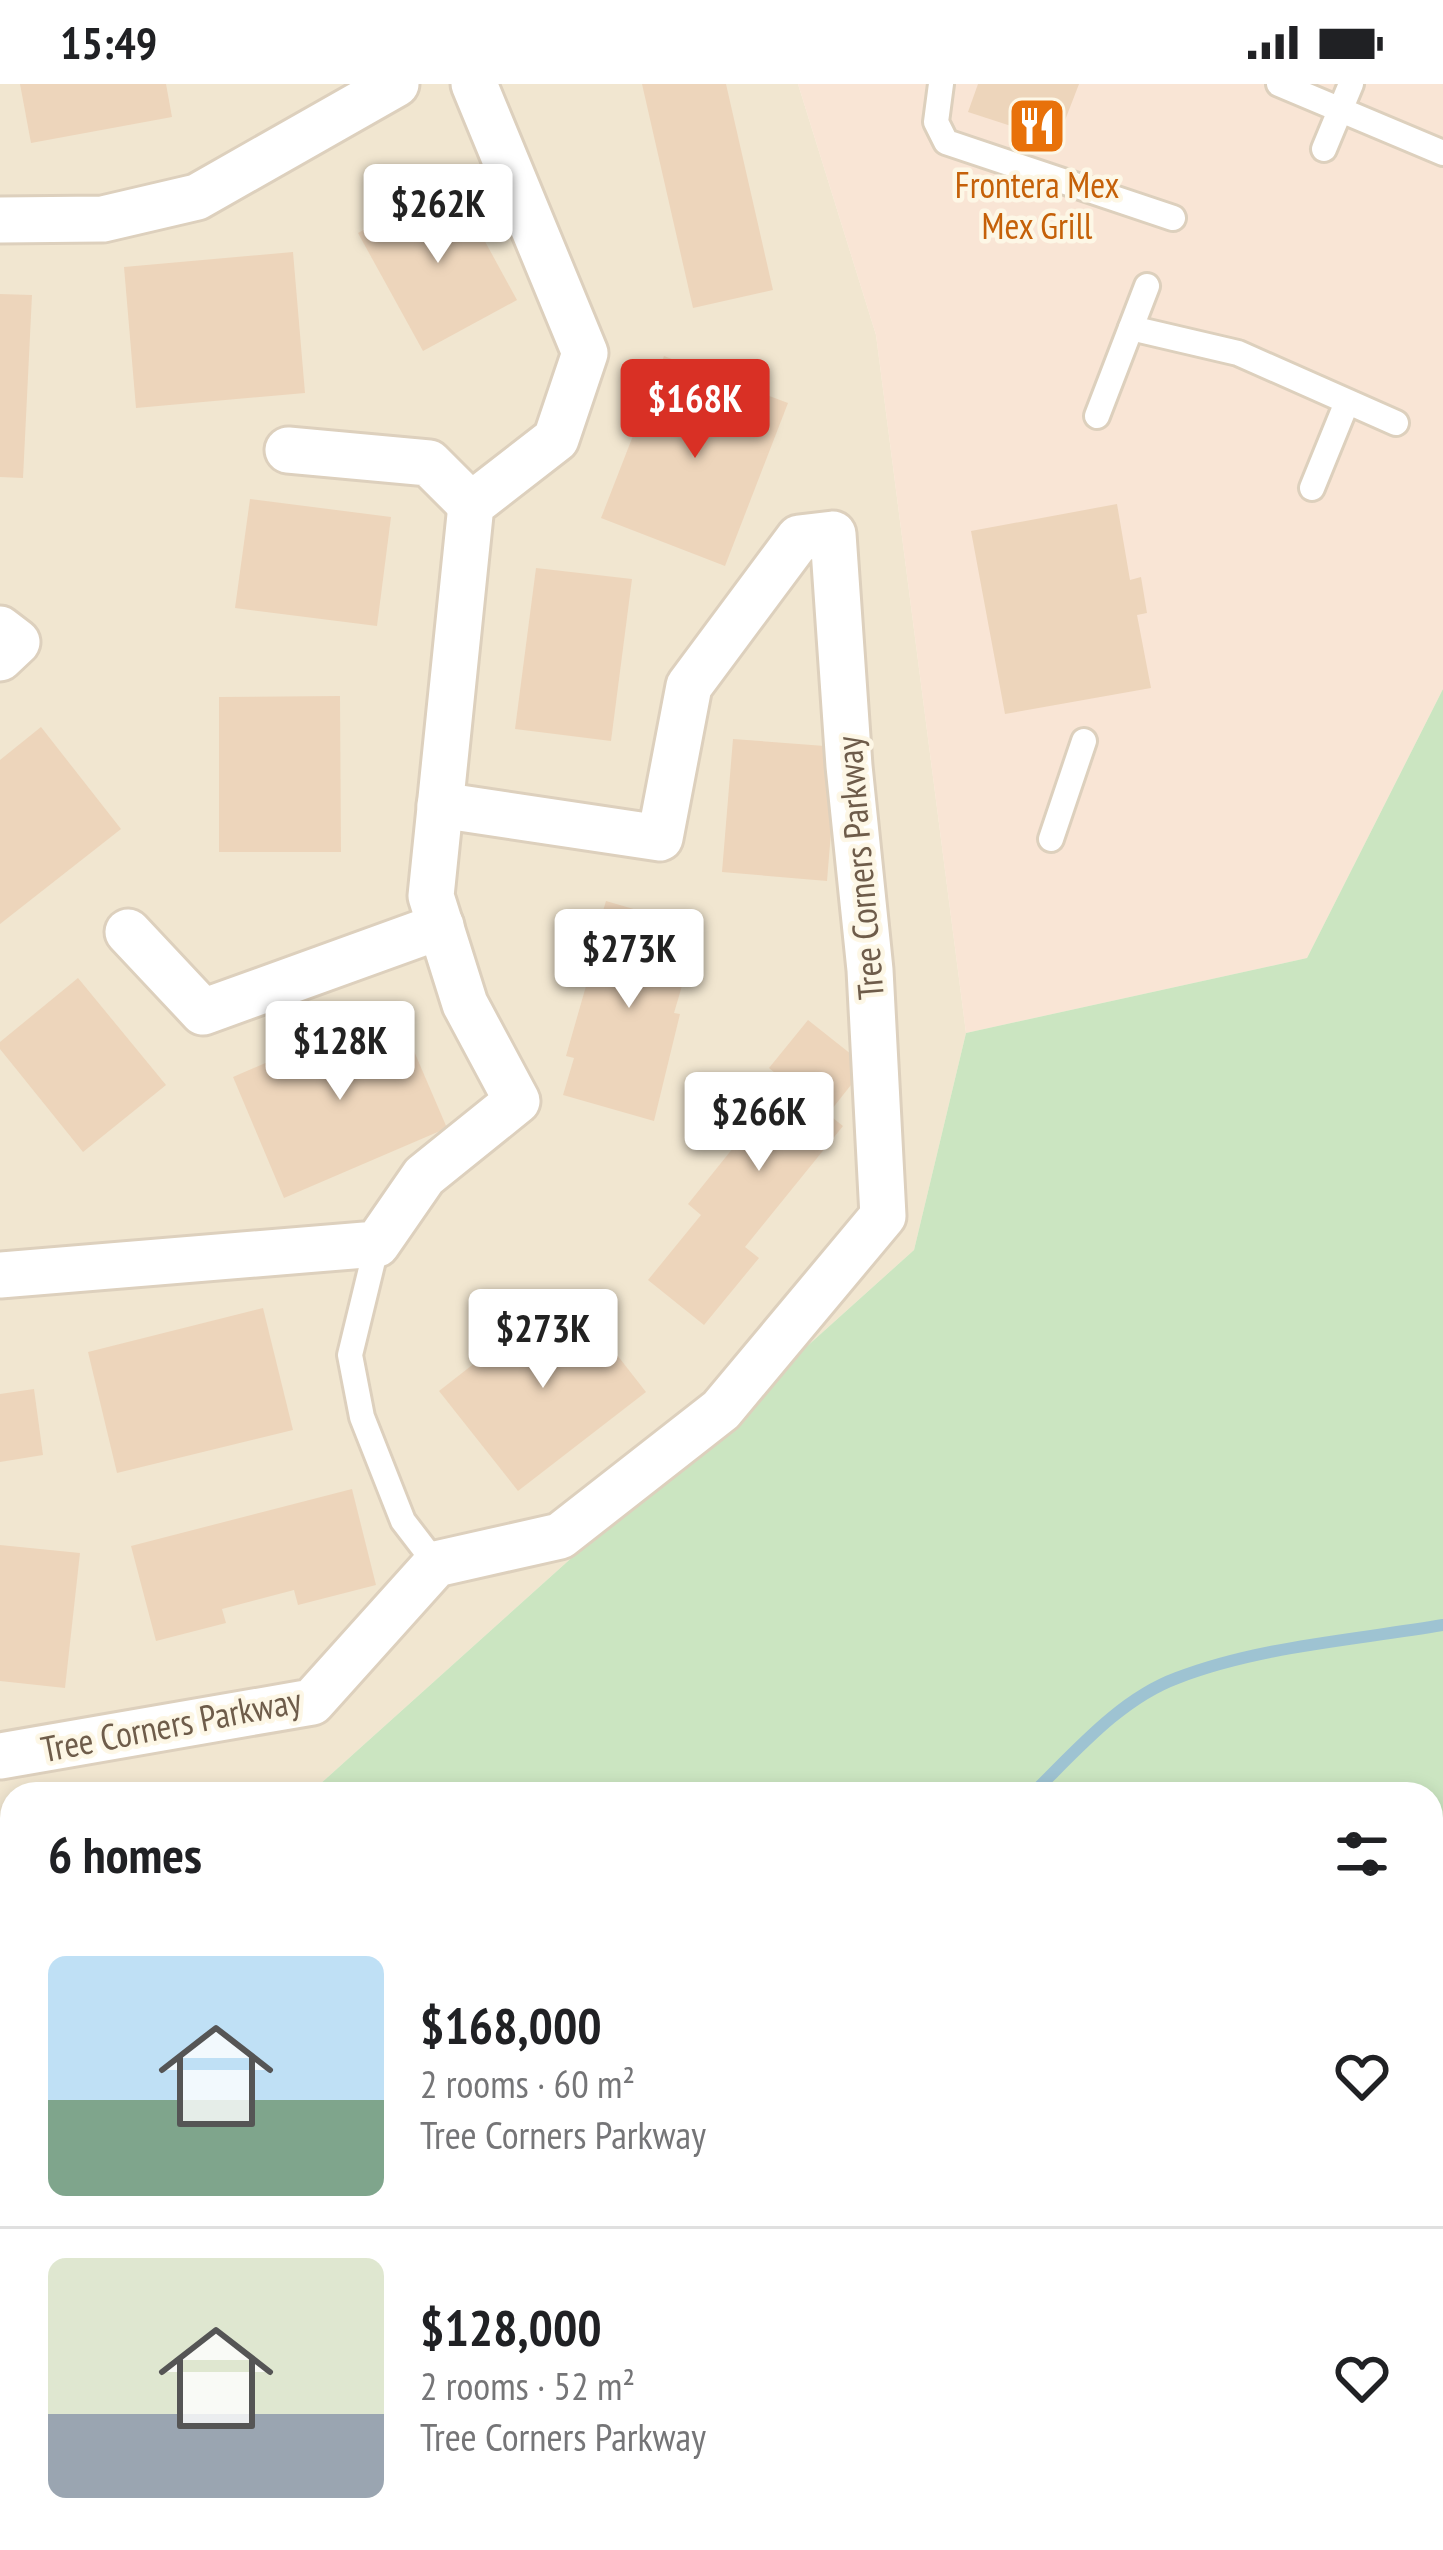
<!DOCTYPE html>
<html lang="en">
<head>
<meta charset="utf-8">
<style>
  :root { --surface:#fff; --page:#f2f2f2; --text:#202124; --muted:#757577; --line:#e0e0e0; --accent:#d93025 }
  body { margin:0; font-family:"PT Sans Narrow",sans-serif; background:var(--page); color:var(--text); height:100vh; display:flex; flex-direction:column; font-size:45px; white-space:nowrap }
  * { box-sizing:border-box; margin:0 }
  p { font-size:39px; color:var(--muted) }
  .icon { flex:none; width:66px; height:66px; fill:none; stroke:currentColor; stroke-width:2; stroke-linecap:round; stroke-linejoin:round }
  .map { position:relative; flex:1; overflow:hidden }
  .details { position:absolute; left:0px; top:1698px; width:1443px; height:768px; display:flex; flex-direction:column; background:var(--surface); border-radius:36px 36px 0 0; box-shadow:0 6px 18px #0003 }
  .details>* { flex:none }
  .price { position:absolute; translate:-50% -102px; padding:0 27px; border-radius:12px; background:#fff; color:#222; font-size:39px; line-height:78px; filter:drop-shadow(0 3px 6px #0008) }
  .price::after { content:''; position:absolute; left:50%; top:72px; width:36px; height:27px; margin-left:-18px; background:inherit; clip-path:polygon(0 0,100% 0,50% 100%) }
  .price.current { background:var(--accent); color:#fff }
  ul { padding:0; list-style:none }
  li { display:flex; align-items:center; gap:36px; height:300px; padding:0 48px }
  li+li { border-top:3px solid var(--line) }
  li span { display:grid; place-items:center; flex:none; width:336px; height:240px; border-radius:18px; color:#555 }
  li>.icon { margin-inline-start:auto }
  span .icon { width:144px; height:144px; fill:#fffc; stroke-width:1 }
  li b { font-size:51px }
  h2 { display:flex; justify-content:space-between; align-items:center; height:144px; padding:0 48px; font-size:51px }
  .status { display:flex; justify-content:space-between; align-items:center; height:84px; padding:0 60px; background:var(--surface); direction:ltr }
  .status svg { height:33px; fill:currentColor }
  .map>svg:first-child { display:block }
</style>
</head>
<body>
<div class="status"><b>15:49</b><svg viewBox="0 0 49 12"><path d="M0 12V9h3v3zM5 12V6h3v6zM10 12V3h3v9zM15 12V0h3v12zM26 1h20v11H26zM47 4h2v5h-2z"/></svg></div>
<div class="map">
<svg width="1443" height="2466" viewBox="0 0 1443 2466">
  <rect width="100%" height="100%" fill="#faf3e1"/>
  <g fill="#f1e6d0">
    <polygon points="0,0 798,0 876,251 966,949 914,1166 309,1710 12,1710 12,1771 0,1773"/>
    <polygon points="12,2419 12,2454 623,2454 668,2466 0,2466 0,2436"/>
  </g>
  <polygon fill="#f9e5d5" points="798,0 1443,0 1443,605 1307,874 966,949 876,251"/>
  <g fill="#cbe5c1">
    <polygon points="1443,605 1443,2466 668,2466 623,2454 1431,2454 1431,1710 309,1710 914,1166 966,949 1307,874"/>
    <polygon points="12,1771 12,2419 0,2436 0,1774"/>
  </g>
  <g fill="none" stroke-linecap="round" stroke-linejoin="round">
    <g stroke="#9ec3d2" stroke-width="12">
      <path d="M1032 1710C1075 1668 1120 1615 1177 1594 1260 1562 1356 1556 1443 1541"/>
      <polyline points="0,2326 12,2321"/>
    </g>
  </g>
  <g fill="#edd5bb">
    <polygon points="20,0 166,0 172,33 31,59"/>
    <polygon points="642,0 726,0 773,206 693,224"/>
    <polygon points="978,0 1079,0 1057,57 968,28"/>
    <polygon points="452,97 517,216 423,267 358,149"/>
    <polygon points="293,168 305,309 136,324 124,183"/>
    <polygon points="0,210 32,211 23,394 0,393"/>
    <polygon points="664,272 788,319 725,482 601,434"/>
    <polygon points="250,415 391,433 377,542 235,524"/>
    <polygon points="1117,420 1130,496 1141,493 1147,529 1137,531 1151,604 1005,630 971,447"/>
    <polygon points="536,484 632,495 611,657 515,645"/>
    <polygon points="340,612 341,768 219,768 219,613"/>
    <polygon points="41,643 121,745 0,840 0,676"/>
    <polygon points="733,655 838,663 827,797 722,788"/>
    <polygon points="606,817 699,844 674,929 680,930 654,1037 563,1011 574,974 566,972 586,902 581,900"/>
    <polygon points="78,894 166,1001 83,1068 0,965 0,958"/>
    <polygon points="395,923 447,1044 284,1114 233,993"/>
    <polygon points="808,936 866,982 828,1030 843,1042 745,1163 759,1174 704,1241 648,1196 701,1131 688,1120 786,998 769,984"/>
    <polygon points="567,1207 646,1308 518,1407 439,1307"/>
    <polygon points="263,1224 293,1346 117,1389 88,1268"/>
    <polygon points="34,1305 43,1371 0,1378 0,1310"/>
    <polygon points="352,1405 376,1501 298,1521 294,1506 222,1525 226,1539 156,1557 131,1462"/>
    <polygon points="0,1461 80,1469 65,1604 0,1597"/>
    <polygon points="30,2454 115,2454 122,2466 10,2466"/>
  </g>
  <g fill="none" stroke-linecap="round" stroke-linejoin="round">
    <defs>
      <g id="service">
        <polyline points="941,0 936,38 946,58 1173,134"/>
        <polyline points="1279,0 1443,69"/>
        <polyline points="1324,65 1351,0"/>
        <polyline points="1131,244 1238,269 1396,339"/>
        <polyline points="1097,332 1147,202"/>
        <polyline points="1312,404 1347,318"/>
        <polyline points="1051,755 1084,657"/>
        <polyline points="377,1160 350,1271 362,1333 403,1437 436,1480"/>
      </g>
      <g id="minor">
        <polyline points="0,136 103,135 197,113 396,0"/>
        <polyline points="288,366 429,379 471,421"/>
        <polyline points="0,545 17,558 0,574"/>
        <polyline points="128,848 203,928 441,842"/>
        <polyline points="0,1191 377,1160 424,1092 517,1017 465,920 431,812 471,421 556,355 585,269 474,0"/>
        <polyline points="0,1672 312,1618 436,1480 560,1452 721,1326 883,1132 870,886 849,682 833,450 799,454 689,602 660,754 440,721"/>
      </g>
    </defs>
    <use href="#service" stroke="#ddd0bd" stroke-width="30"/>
    <use href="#minor" stroke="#ddd0bd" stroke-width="51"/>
    <use href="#service" stroke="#fff" stroke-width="24"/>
    <use href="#minor" stroke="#fff" stroke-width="45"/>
  </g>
  <defs>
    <symbol id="restaurant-square" viewBox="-11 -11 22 22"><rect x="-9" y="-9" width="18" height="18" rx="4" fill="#e8710a" stroke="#fdf7e6"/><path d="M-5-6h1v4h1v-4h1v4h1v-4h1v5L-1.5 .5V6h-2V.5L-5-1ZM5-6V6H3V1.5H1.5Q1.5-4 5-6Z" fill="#fff"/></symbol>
  </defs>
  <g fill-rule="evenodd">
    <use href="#restaurant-square" x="1004" y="9" width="66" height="66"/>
  </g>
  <g text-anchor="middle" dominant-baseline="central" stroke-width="9" stroke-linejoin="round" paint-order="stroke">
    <g font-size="36" fill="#c56008" stroke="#fdf7e6">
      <text x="1037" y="100">Frontera Mex<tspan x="1037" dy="41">Mex Grill</tspan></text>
    </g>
    <g font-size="36" fill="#6e5c4a" stroke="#fdf7e6">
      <text transform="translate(859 784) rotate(-95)">Tree Corners Parkway</text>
      <text transform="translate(171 1640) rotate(-11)">Tree Corners Parkway</text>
    </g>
  </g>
</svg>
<b class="price" style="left:438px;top:182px">$262K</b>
<b class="price current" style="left:695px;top:377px">$168K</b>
<b class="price" style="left:629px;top:927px">$273K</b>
<b class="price" style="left:340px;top:1019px">$128K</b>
<b class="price" style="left:759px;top:1090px">$266K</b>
<b class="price" style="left:543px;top:1307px">$273K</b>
<section class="details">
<h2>6 homes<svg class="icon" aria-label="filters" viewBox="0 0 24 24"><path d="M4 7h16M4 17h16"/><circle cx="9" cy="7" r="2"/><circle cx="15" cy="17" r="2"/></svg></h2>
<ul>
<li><span style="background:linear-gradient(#bfe0f5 60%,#7fa58c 0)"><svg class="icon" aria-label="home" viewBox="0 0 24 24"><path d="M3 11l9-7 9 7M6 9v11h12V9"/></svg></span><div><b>$168,000</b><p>2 rooms · 60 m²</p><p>Tree Corners Parkway</p></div><svg class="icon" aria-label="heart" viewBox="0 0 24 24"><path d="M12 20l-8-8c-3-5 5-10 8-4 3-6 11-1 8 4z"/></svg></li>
<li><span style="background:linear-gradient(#dfe7d0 65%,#9aa5b1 0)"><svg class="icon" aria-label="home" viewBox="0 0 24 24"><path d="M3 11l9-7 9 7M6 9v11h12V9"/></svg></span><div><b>$128,000</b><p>2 rooms · 52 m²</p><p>Tree Corners Parkway</p></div><svg class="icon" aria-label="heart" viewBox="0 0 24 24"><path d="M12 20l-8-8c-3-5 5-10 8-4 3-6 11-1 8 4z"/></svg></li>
</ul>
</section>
</div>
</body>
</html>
